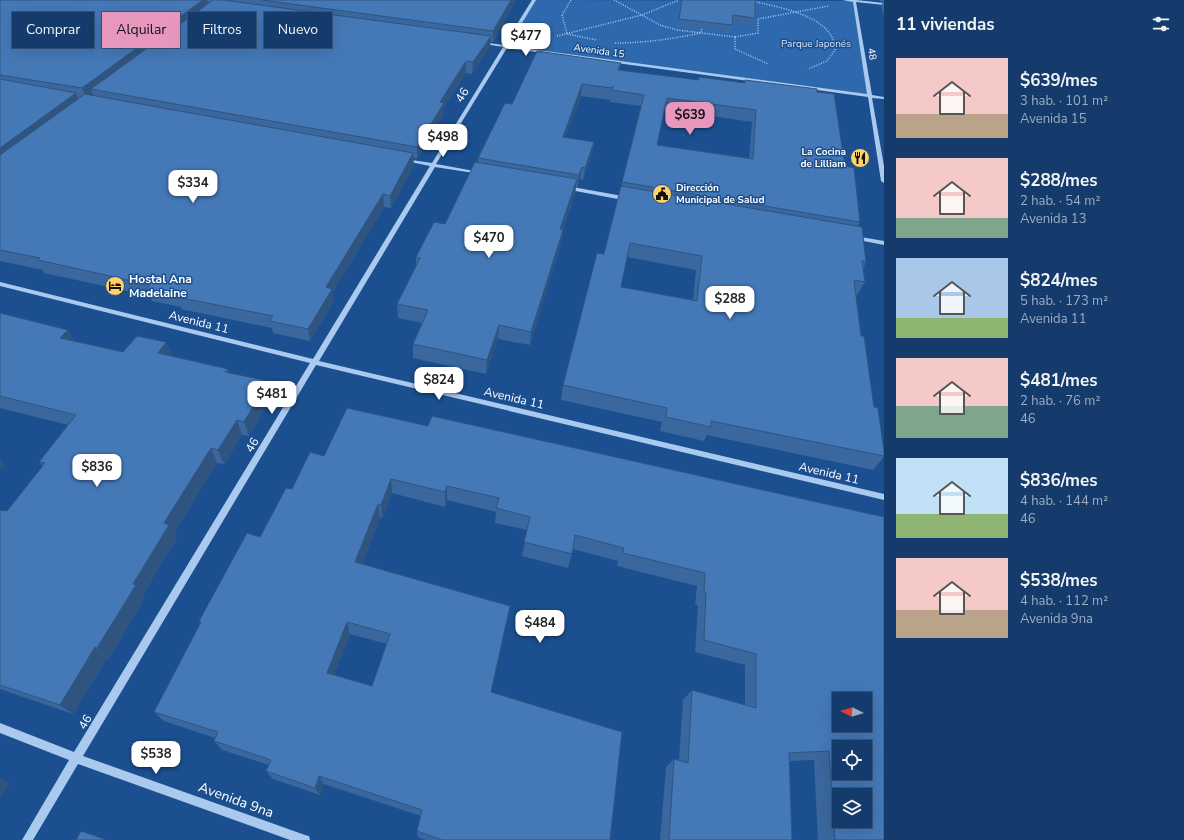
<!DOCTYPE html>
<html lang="es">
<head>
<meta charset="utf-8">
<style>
  :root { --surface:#143b6b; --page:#1d4271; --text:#f1f3f6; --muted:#9dadc1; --line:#33557e; --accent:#e797bd }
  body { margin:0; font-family:"Nunito Sans",sans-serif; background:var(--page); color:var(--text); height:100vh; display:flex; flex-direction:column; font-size:15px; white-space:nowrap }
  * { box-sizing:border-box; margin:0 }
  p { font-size:13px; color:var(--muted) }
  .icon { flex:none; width:22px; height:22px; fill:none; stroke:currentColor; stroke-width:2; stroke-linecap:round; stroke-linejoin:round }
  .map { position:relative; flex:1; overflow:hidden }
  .drawer { display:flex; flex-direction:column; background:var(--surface); width:300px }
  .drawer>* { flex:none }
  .guide { position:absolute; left:12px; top:12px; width:380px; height:36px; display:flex; gap:8px }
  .needle { width:26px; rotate:275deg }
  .controls { position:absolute; left:832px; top:692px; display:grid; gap:8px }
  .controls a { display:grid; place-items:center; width:40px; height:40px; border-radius:0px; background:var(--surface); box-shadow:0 4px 16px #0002,0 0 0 1px var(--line); font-size:20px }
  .price { position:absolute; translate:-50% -34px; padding:0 9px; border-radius:8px; background:#fff; color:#222; font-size:13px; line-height:26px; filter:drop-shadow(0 1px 2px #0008) }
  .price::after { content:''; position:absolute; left:50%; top:24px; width:12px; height:9px; margin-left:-6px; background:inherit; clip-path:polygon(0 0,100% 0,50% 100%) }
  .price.selected { background:var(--accent); color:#111 }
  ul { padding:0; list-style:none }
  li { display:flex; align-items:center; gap:12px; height:100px; padding:0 12px }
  li span { display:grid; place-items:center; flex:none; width:112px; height:80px; border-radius:0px; color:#555 }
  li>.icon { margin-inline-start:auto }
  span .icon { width:48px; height:48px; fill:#fffc; stroke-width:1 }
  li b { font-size:17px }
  h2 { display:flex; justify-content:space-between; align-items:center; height:48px; padding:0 12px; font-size:17px }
  .tag { padding:0 14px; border-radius:0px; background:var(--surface); box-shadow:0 4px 16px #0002,0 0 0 1px var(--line); font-size:14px; line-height:36px }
  .tag.selected { background:var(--accent); color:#111 }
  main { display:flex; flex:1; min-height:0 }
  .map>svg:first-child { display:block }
</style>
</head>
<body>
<main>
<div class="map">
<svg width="884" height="840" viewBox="0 0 884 840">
  <rect width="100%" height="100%" fill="#1b4f8f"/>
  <polygon fill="#2e69ad" points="534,0 854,1 870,96 506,46"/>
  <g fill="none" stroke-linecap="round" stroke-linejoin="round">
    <g stroke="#a9c9ee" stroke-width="1.5" stroke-dasharray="1 1.5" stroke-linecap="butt">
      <polyline points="571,0 562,15 567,34 597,40"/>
      <polyline points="614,0 660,25 677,30 735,37 735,49 768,64"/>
      <path d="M752 1C778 7 835 16 835 50L827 61 808 69"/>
      <polyline points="557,36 642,15 679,0"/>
      <polyline points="735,37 758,33 758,19 829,6"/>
      <path d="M615 43C644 43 672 39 701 33L702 27"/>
    </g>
    <g fill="#a9c9ee" fill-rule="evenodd">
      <polygon points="532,0 536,0 508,46 867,94 853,2 842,0 856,0 884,3 884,5 856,2 872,95 884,97 884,99 872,98 884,166 884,183 881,181 868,97 507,48 436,164 480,172 482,173 480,174 435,167 319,361 884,494 884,500 316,365 83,756 305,835 309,836 310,840 290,840 78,764 33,840 22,840 69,760 0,733 0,723 74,752 310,363 0,286 0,282 313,359 430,166 405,161 403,160 405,159 432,163 503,47 479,43 481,42 504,45"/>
      <polygon points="567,186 628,197 631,199 628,201 565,189 564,188"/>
      <polygon points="855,236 884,241 884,245 853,239 853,237"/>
    </g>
  </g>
  <g fill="#3a679d" fill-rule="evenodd">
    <polygon points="0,0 516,0 493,42 490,41 490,47 472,74 466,73 444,107 444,114 417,159 413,158 414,165 391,208 384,207 332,293 334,301 310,341 273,333 272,328 181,309 181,307 152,301 150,296 44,273 43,270 0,261"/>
    <polygon points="682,0 755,0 755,18 753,25 732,22 732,25 730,32 677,26"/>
    <polygon points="880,0 884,0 884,16 881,6 883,2 880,1"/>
    <path d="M621 63 619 70 698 80 699 77 744 83 745 80 817 92 845 166 860 222 858 226 866 262 863 269 865 282 856 297 861 336 874 407 884 451V457L873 470 707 435 704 441 660 431 662 422 561 400 563 385 604 254 641 106 610 102 611 98 610 100 581 96 565 138 594 142 592 154 583 180 580 179 577 187H576L575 193 563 230 561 244 530 345 498 339 486 374 413 358V344L422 323 398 318 397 304 416 267V257L445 224 478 163V158L512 104ZM664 109 752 122 749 158 657 145ZM627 257 696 270 693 300 621 287Z"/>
    <polygon points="0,313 68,330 75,342 123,352 166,342 172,356 228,369 229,373 268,381 272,396 249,436 242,435 224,464 217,463 174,533 177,538 143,594 145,597 109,659 107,658 73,714 0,689 0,510 7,511 43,466 39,462 68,425 0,408"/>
    <path d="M428 426 884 517V840H818L814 760 789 761 792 840H660L666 767 674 759 679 760 683 700 692 690 745 705V665L695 652 698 605H695L697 586 617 566 618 561 573 549 568 568 522 556 527 530 495 523 496 512 447 500 445 507 392 493 382 519 380 518 362 564 510 606 491 692 610 840H425L418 837 417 831 421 816 324 784 320 795 273 779 266 771 269 765 222 750 214 741 215 738 164 721 154 712 200 624 199 621 260 537 292 489 324 456ZM350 634 387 644 372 686 334 675Z"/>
  </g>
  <g fill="#305480">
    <polygon points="203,0 207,0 209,8 91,89 93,95 87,99 82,88"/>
    <polygon points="511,0 516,0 493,42 493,31"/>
    <polygon points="491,36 490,47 472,74 473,62"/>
    <polygon points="466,61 466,73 444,107 444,114 417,159 417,147 440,102"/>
    <polygon points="582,84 581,96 561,149 563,137"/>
    <polygon points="76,93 80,105 0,165 0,148"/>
    <polygon points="594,142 592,154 583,180 585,168"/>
    <polygon points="413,153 414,165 391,208 390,196"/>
    <polygon points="582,167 580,179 577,187 579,175"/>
    <polygon points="577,179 575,193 558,243 560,229"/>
    <polygon points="383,194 384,207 332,293 334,301 310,341 308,329 326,287"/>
    <polygon points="563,230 561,244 530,345 531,332"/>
    <polygon points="499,325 498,339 486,374 487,360"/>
    <polygon points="68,330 77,345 60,338"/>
    <polygon points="166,342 173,357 158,353"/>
    <polygon points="268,381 272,396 249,436 244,422"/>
    <polygon points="237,420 242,435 224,464 218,450"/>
    <polygon points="211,448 217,463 174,533 177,538 143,594 145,597 109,659 97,648 133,584 164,523"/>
    <polygon points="0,458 5,465 0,471"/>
    <polygon points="391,479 392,493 382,519 381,505"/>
    <polygon points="447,486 447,500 445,507 445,492"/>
    <polygon points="378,504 380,518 358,576 355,562"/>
    <polygon points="510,606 508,618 489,702 491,692"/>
    <polygon points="347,622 350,634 331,684 327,673"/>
    <polygon points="95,647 107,658 73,714 60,705"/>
    <polygon points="319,776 324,784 320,795 315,788"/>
    <polygon points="0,778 10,783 0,799"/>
  </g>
  <g fill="#4478b7" stroke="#305480" fill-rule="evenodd">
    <polygon points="0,0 203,0 82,88 0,75"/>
    <polygon points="213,0 223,0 491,36 473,62 466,61 440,102 444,103 417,147 91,89"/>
    <polygon points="262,0 511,0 493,31"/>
    <polygon points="682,0 755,0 755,18 733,15 732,25 679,19"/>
    <path d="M537 51 621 63 618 70 699 80V77L745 83V80L817 89V92L834 94 845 166 854 168 860 222 622 182 644 95 612 90 613 86 612 88 582 84 563 137 594 142 585 168 582 167 579 175 478 158 505 103 512 104ZM667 98 756 110 753 159 657 145Z"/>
    <polygon points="0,79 76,93 0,148"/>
    <polygon points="85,94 413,153 390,196 383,194 326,287 332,289 308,329 270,321 273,316 177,297 178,295 146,289 150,285 38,260 40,258 0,250 0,155"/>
    <polygon points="475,162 577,179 560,229 563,230 531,332 499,325 487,360 413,344 428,310 397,304 420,258 416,257 434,222 445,224"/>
    <path d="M621 186 862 227 866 262 862 261 865 282 854 280 861 336H864L874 407 878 408 884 451V456L711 421V427L666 417 667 408 563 385 597 253 604 254ZM630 243 702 256 697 301 621 287Z"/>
    <polygon points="0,313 68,330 60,338 123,352 137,336 166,342 158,353 228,369 225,372 268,381 244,422 237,420 218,450 211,448 164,523 169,525 133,584 136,585 97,648 95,647 60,705 0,685 0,510 7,511 45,463 39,462 76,415 0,396"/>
    <path d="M347 408 428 426 432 416 884 517V840H835L829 751 789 753 792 840H669L674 759 688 763 692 690 756 708V654L704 640 706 593 704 592 705 573 623 553 624 548 575 535 572 554 524 542 530 517 496 508 499 498 447 486 445 492 391 479 381 505 378 504 355 562 510 606 491 692 622 732 610 840H442L417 831 422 810 319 776 315 788 266 771 271 760 214 741 218 732 154 712 201 622 199 621 247 533 260 537 286 488 292 489 310 452 324 456ZM347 622 390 634 372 686 327 673ZM839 699H865V725H839ZM839 747H865V773H839ZM839 795H865V821H839Z"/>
    <polygon points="81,831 107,840 76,840"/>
  </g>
  <defs>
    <symbol id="restaurant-disc" viewBox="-11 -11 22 22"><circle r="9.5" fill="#ffd166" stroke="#1b4f8f"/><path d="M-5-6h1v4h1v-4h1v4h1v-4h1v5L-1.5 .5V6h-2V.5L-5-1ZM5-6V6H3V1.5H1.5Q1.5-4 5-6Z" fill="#111"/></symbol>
    <symbol id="civic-disc" viewBox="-11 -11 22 22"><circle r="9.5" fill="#ffd166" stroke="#1b4f8f"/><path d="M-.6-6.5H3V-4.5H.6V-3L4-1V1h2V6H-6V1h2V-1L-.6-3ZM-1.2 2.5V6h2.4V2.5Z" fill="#111"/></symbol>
    <symbol id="hotel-disc" viewBox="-11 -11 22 22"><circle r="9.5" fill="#ffd166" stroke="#1b4f8f"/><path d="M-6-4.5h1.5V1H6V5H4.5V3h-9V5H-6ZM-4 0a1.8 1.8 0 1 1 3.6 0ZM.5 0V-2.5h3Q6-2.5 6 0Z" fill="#111"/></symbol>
  </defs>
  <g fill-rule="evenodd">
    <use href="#restaurant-disc" x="849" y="147" width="22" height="22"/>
    <use href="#civic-disc" x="651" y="183" width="22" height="22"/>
    <use href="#hotel-disc" x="104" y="275" width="22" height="22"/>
  </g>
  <g text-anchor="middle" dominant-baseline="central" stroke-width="3" stroke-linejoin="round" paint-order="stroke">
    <g font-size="10" fill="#cfe3fa" stroke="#1b4f8f">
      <text x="816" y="44">Parque Japonés</text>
    </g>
    <g font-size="10" fill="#fff" stroke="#1b4f8f">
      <text transform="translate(599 51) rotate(8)">Avenida 15</text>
      <text transform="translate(872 54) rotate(81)">48</text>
    </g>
    <g font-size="10" font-weight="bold" fill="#fff" stroke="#1b4f8f" text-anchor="end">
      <text x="846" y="152">La Cocina<tspan x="846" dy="12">de Lilliam</tspan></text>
      <text x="676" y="188" text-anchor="start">Dirección<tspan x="676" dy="12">Municipal de Salud</tspan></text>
    </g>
    <g font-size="12" fill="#fff" stroke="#1b4f8f">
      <text transform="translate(462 95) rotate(-58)">46</text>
      <text transform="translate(199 322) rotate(14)">Avenida 11</text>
      <text transform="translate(514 398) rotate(13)">Avenida 11</text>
      <text transform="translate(252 445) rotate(-59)">46</text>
      <text transform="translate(829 473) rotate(13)">Avenida 11</text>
      <text transform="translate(85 722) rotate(-59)">46</text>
    </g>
    <g font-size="12" font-weight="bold" fill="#fff" stroke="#1b4f8f" text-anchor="start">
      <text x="129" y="279">Hostal Ana<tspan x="129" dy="14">Madelaine</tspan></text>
    </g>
    <g font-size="14" fill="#fff" stroke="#1b4f8f">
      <text transform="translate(236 800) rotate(20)">Avenida 9na</text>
    </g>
  </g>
</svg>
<div class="controls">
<a><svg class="needle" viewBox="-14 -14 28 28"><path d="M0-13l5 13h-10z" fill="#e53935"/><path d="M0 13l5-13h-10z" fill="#9dadc1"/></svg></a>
<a><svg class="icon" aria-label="locate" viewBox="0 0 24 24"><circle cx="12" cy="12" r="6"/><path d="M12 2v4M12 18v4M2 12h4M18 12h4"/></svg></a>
<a><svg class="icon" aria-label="layers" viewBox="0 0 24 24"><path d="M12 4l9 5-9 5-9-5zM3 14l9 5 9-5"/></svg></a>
</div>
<b class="price" style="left:526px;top:57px">$477</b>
<b class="price selected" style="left:690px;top:136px">$639</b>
<b class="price" style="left:443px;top:158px">$498</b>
<b class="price" style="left:193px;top:204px">$334</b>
<b class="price" style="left:489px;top:259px">$470</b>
<b class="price" style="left:730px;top:320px">$288</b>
<b class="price" style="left:439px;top:401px">$824</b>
<b class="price" style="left:272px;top:415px">$481</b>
<b class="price" style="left:97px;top:488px">$836</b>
<b class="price" style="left:540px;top:644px">$484</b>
<b class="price" style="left:156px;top:775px">$538</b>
<div class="guide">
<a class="tag">Comprar</a>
<a class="tag selected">Alquilar</a>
<a class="tag">Filtros</a>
<a class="tag">Nuevo</a>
</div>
</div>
<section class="drawer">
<h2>11 viviendas<svg class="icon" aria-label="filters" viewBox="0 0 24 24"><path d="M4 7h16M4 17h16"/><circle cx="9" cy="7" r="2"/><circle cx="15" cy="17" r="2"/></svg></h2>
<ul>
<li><span style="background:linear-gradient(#f6c9c9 70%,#b9a48a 0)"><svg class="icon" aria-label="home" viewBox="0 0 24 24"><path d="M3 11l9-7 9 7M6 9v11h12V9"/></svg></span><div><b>$639/mes</b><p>3 hab. · 101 m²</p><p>Avenida 15</p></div></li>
<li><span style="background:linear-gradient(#f6c9c9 75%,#7fa58c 0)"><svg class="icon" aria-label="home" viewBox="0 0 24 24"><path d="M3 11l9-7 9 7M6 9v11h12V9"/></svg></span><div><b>$288/mes</b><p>2 hab. · 54 m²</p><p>Avenida 13</p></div></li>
<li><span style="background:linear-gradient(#a9c7e8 75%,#8fb573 0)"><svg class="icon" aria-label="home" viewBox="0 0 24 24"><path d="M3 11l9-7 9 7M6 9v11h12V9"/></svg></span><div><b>$824/mes</b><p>5 hab. · 173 m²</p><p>Avenida 11</p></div></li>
<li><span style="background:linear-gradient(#f6c9c9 60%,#7fa58c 0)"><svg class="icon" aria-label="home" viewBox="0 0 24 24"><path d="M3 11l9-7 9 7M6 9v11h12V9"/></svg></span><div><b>$481/mes</b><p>2 hab. · 76 m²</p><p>46</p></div></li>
<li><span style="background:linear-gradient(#bfe0f5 70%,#8fb573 0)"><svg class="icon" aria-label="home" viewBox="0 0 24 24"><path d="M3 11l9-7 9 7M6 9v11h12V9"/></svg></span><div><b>$836/mes</b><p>4 hab. · 144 m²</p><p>46</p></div></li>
<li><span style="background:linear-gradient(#f6c9c9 65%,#b9a48a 0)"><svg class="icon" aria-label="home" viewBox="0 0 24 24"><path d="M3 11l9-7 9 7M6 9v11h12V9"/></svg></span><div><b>$538/mes</b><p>4 hab. · 112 m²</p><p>Avenida 9na</p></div></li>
</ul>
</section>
</main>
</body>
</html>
